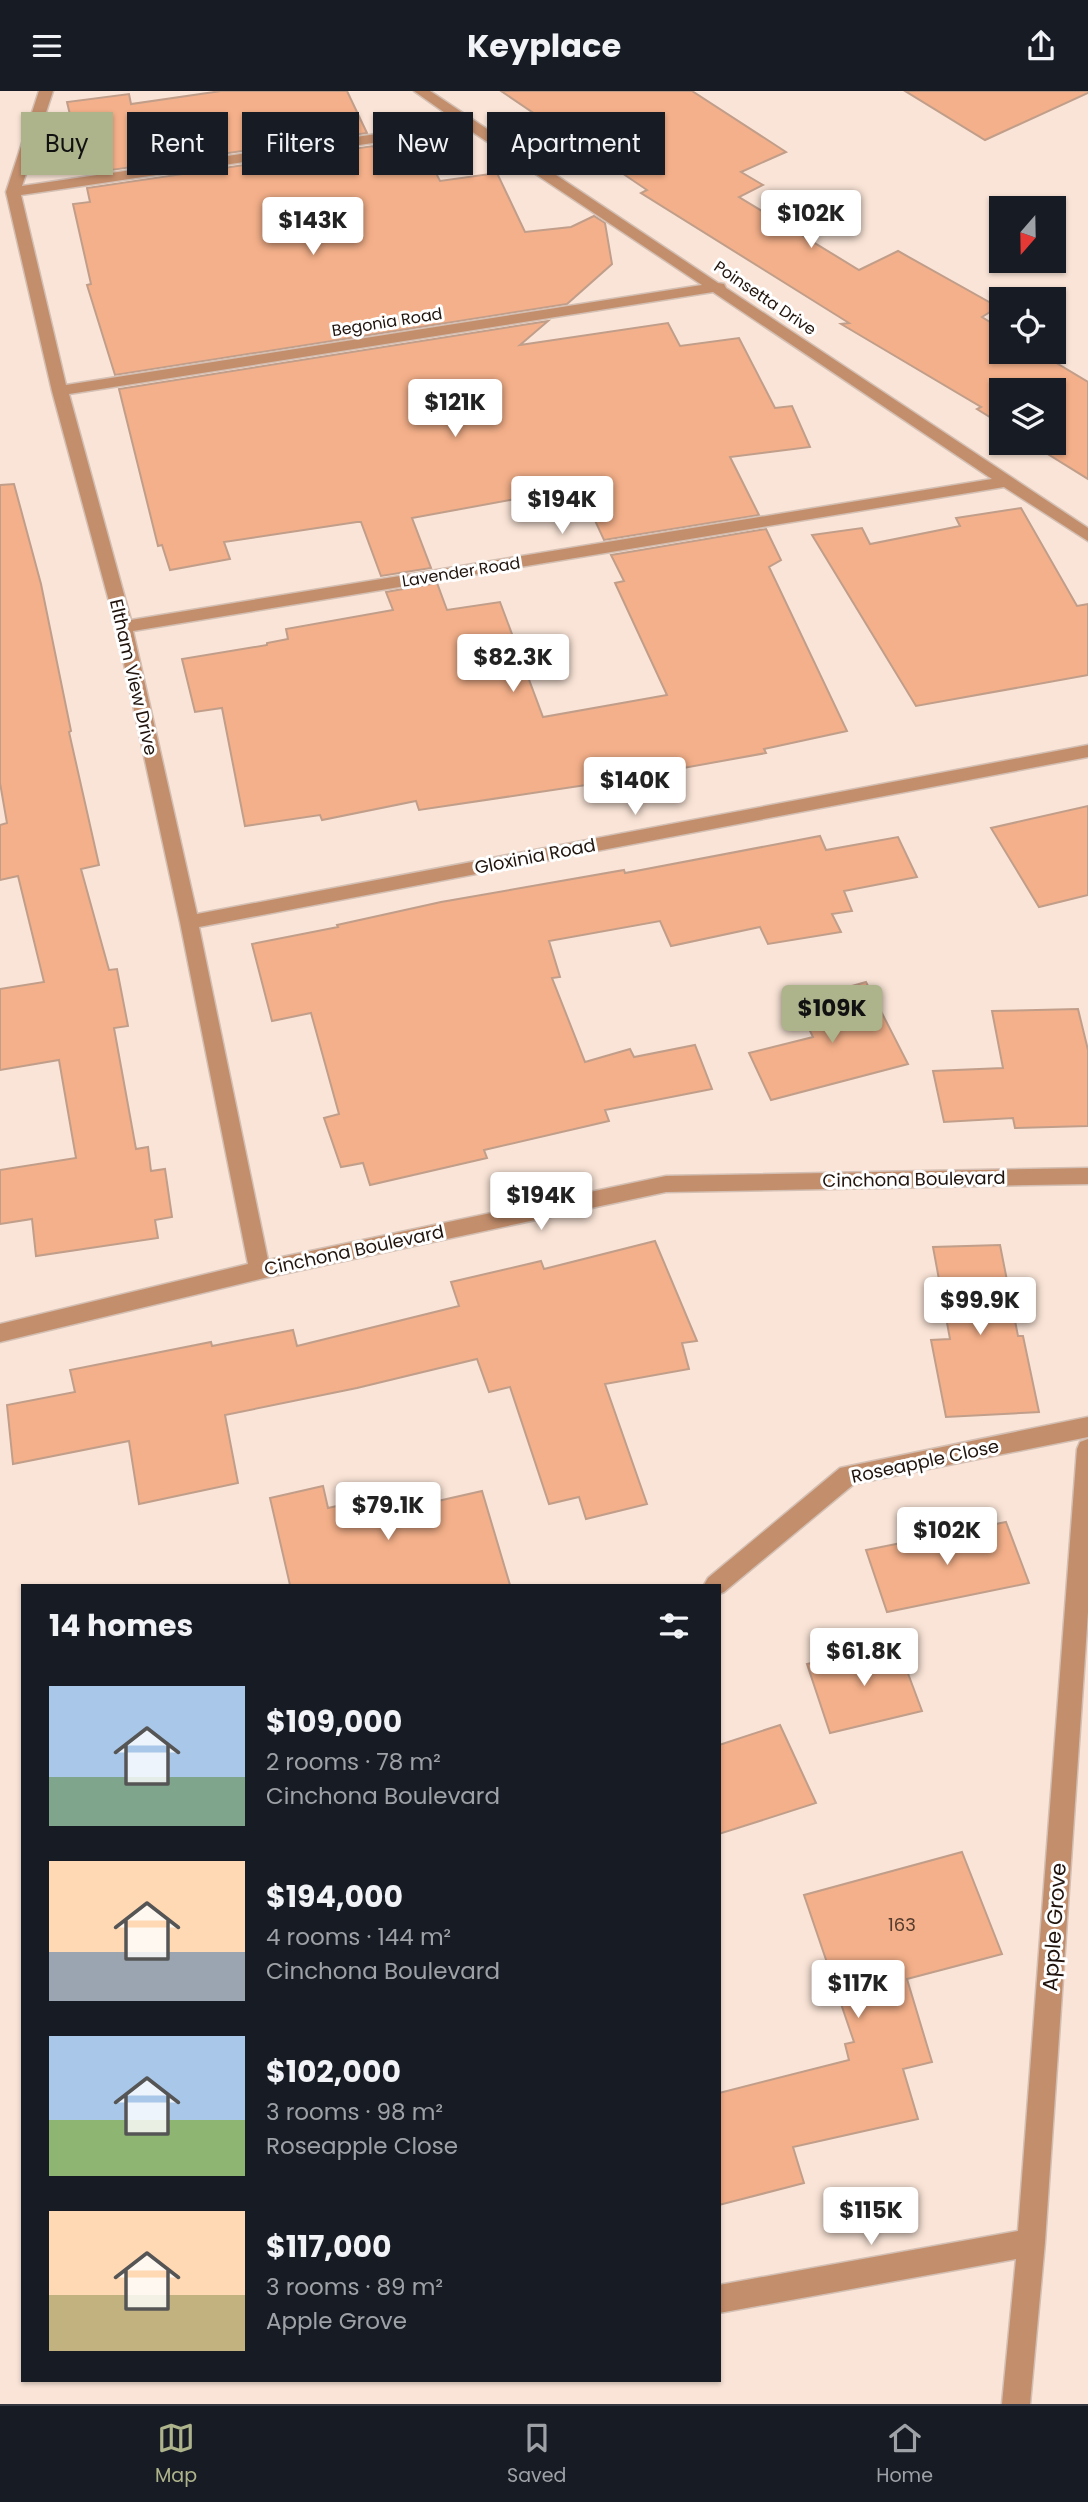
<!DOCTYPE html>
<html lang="en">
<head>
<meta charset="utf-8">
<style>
  :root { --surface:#171b24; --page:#20242c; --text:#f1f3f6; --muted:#9ea1a6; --line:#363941; --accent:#adb38a }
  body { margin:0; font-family:Poppins,sans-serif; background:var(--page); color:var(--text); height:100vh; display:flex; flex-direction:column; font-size:26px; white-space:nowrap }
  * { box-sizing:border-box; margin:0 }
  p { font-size:23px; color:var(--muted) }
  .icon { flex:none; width:38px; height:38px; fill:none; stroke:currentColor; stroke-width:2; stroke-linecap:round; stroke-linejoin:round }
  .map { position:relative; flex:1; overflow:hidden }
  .side { position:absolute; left:21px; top:1493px; width:700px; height:798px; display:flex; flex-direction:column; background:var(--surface); border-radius:0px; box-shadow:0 2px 5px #0004 }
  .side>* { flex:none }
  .banner { position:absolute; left:21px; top:21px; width:700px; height:63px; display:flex; gap:14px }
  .needle { width:46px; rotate:200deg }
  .controls { position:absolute; left:989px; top:105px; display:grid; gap:14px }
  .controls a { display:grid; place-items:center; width:77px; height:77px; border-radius:0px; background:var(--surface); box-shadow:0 2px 5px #0004; font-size:35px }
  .price { position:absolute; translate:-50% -60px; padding:0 16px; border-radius:7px; background:#fff; color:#222; font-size:23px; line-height:46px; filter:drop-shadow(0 2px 4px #0008) }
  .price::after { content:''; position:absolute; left:50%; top:42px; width:21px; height:16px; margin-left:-10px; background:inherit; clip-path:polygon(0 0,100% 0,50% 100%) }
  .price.current { background:var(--accent); color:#111 }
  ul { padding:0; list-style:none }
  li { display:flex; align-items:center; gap:21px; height:175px; padding:0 28px }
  li span { display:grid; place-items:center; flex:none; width:196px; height:140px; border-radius:0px; color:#555 }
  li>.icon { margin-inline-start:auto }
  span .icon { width:84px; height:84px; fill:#fffc; stroke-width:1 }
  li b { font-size:30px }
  h2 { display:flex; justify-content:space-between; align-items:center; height:84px; padding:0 28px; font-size:30px }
  .chip { padding:0 24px; border-radius:0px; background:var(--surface); box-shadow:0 2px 5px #0004; font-size:24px; line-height:63px }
  .chip.current { background:var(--accent); color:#111 }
  header { display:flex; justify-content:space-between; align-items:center; height:91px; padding:0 28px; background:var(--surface); font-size:32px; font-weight:700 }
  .menu { display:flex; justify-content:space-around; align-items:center; height:98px; border-top:2px solid var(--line); background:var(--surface); font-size:19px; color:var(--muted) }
  .menu a { display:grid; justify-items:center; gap:4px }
  .menu .current { color:var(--accent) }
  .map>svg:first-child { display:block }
</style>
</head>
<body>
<header><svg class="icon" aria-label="menu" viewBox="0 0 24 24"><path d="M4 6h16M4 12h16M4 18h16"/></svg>Keyplace<svg class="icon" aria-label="share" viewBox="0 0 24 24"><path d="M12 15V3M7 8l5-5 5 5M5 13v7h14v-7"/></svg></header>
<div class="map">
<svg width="1088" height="2313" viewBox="0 0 1088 2313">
  <rect width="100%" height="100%" fill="#fae4d7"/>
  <g fill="#f4b08a" stroke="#c09e8a" stroke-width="2">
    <polygon points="221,0 347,0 367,42 84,83 67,11 129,3 131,13"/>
    <polygon points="501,0 692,0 786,61 741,81 763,94 739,106 859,179 898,160 998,216 982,226 1001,238 1001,261 1038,261 1088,291 1088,388 1030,352 1054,352 1054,299 1001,299 1001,333 977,318 981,316 841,233 849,232 641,102 647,99"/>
    <polygon points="905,0 1088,0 1088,2 985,49"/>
    <polygon points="373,55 385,79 431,72 440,90 497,82 525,141 571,136 594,125 605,132 612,173 567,213 115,284 87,194 91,193 73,113 90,111 87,97"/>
    <polygon points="548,230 520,254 668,232 680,255 739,247 775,317 792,315 810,356 730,366 759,424 604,449 586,410 527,420 521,407 412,427 431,477 381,485 361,431 357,431 224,451 230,468 170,479 162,454 158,455 119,298"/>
    <polygon points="14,393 41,493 71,640 69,641 99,774 81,778 109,879 117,878 128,935 114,937 136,1058 148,1056 151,1080 165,1078 172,1126 155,1129 158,1147 36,1165 32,1128 0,1133 0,1079 76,1067 59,969 0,979 0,898 44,891 18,785 0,789 0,734 7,732 0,692 0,394"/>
    <polygon points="1021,417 1077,515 1088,513 1088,584 916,615 812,444 862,437 870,453 960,435 956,427"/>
    <polygon points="766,438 781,469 769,476 847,640 764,658 766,662 606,691 419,719 416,710 322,729 320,724 245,735 222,617 195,621 182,568 267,554 267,552 288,548 286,538 393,519 386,501 437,492 447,519 500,511 543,626 667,604 615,492 624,490 611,464"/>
    <polygon points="1088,715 1088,804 1039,816 991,737"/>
    <polygon points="820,745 826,759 898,746 917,786 844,800 852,820 832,823 841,841 768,853 760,836 671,855 660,830 549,850 560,886 552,887 585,971 630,958 634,966 695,954 712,998 605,1019 609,1030 484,1059 487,1067 370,1094 363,1072 341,1076 324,1027 339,1023 311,922 272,930 252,853 338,836 337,834 441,811 624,779 625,782"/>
    <polygon points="866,891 908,973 771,1009 749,962 813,946 796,911"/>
    <polygon points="1078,918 1088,959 1088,1035 1015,1037 1013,1027 944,1031 933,980 1003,977 992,920"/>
    <polygon points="655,1150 697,1250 682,1252 689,1278 605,1293 647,1413 586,1428 579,1406 549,1413 510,1296 489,1301 477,1268 357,1297 225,1324 238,1392 139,1413 129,1350 13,1373 7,1314 75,1301 70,1279 211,1251 212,1255 293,1239 297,1255 459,1215 451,1191 541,1170 544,1178"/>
    <polygon points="1000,1154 1018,1245 1023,1245 1039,1321 946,1326 931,1249 950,1248 933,1156"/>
    <polygon points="323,1395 328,1417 372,1407 376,1424 482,1400 510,1494 290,1494 270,1407"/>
    <polygon points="1006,1431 1029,1492 887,1521 866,1459"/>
    <polygon points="897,1553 922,1620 830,1642 807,1573"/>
    <polygon points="780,1634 816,1712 719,1743 719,1654"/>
    <polygon points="962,1761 1002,1863 907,1888 932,1971 903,1978 918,2028 793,2056 804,2092 719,2114 719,2002 849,1969 845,1953 854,1951 804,1804"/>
  </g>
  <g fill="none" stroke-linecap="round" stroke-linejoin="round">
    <defs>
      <g id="minor">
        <path d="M39 0H53L22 95 458 31 414 0H430L718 192 724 193 726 197 1088 437V450L1004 396 133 540 197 823 1088 654V666L199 836 268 1169 666 1085 1088 1077V1093L666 1101 260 1188 0 1251V1233L248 1173 180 831 116 536 52 300 6 101ZM468 38 702 194 66 294 21 104ZM713 201 992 388 131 529 69 303Z"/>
        <polygon points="1088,1326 1088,1346 854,1393 724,1501 719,1503 719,1494 704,1494 708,1487 840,1377"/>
        <polygon points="1088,1348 1088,1521 1045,2151 1030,2313 1002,2313 1016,2168 719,2222 719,2194 1018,2140 1077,1358 1080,1351"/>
      </g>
    </defs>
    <use href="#minor" stroke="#d3bfb3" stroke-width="3"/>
    <use href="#minor" fill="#c38e6c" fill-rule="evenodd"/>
  </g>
  <g text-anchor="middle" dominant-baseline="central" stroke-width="6" stroke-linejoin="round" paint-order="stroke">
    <g font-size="16" fill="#20140d" stroke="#fff">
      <text transform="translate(765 207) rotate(34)">Poinsetta Drive</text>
      <text transform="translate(387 231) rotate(-9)">Begonia Road</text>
      <text transform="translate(461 481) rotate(-9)">Lavender Road</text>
    </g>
    <g font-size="18" fill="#20140d" stroke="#fff">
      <text transform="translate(134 586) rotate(77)">Eltham View Drive</text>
      <text transform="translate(535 765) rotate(-11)">Gloxinia Road</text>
      <text transform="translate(914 1088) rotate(-1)">Cinchona Boulevard</text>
      <text transform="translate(354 1159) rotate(-12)">Cinchona Boulevard</text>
      <text transform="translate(925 1370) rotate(-12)">Roseapple Close</text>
    </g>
    <g font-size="18" fill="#553b2c">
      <text x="902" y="1833">163</text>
    </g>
    <g font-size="21" fill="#20140d" stroke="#fff">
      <text transform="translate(1054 1836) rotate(-86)">Apple Grove</text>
    </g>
  </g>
</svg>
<div class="controls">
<a><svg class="needle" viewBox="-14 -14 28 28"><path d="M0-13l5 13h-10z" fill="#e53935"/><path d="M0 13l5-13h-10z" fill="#9ea1a6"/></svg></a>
<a><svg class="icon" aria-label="locate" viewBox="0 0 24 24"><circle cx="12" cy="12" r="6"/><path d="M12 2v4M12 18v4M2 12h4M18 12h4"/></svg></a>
<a><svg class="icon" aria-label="layers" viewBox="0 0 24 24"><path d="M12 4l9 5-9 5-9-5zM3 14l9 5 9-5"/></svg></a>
</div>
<b class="price" style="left:811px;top:159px">$102K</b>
<b class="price" style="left:313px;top:166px">$143K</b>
<b class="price" style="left:455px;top:348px">$121K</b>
<b class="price" style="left:562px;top:445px">$194K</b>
<b class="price" style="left:513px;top:603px">$82.3K</b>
<b class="price" style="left:635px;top:726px">$140K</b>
<b class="price current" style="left:832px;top:954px">$109K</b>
<b class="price" style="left:541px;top:1141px">$194K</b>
<b class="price" style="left:980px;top:1246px">$99.9K</b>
<b class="price" style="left:388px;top:1451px">$79.1K</b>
<b class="price" style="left:947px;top:1476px">$102K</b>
<b class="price" style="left:864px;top:1597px">$61.8K</b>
<b class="price" style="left:858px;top:1929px">$117K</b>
<b class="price" style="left:871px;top:2156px">$115K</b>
<div class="banner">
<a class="chip current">Buy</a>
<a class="chip">Rent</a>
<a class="chip">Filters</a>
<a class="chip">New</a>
<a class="chip">Apartment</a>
</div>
<section class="side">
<h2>14 homes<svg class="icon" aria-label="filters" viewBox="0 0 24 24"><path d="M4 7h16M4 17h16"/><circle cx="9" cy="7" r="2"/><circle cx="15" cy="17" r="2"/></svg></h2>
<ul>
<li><span style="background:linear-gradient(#a9c7e8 65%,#7fa58c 0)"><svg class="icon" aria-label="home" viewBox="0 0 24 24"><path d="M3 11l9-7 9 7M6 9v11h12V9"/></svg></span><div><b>$109,000</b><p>2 rooms · 78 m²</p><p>Cinchona Boulevard</p></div></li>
<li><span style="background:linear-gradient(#ffd9b3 65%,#9aa5b1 0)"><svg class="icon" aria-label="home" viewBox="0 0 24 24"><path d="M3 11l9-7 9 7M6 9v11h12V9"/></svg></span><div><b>$194,000</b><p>4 rooms · 144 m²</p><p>Cinchona Boulevard</p></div></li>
<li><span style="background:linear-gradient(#a9c7e8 60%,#8fb573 0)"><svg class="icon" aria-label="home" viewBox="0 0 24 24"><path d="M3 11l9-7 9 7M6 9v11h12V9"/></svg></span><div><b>$102,000</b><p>3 rooms · 98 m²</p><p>Roseapple Close</p></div></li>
<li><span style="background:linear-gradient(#ffd9b3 60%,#c2b280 0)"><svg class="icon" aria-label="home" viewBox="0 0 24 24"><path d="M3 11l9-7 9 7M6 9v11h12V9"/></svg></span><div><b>$117,000</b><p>3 rooms · 89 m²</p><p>Apple Grove</p></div></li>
</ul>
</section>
</div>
<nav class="menu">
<a class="current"><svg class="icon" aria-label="map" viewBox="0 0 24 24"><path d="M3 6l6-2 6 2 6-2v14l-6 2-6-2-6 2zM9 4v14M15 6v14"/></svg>Map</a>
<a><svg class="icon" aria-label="saved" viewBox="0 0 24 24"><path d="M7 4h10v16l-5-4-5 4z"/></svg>Saved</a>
<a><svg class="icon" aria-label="home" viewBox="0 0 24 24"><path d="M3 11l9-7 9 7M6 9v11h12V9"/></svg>Home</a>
</nav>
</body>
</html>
